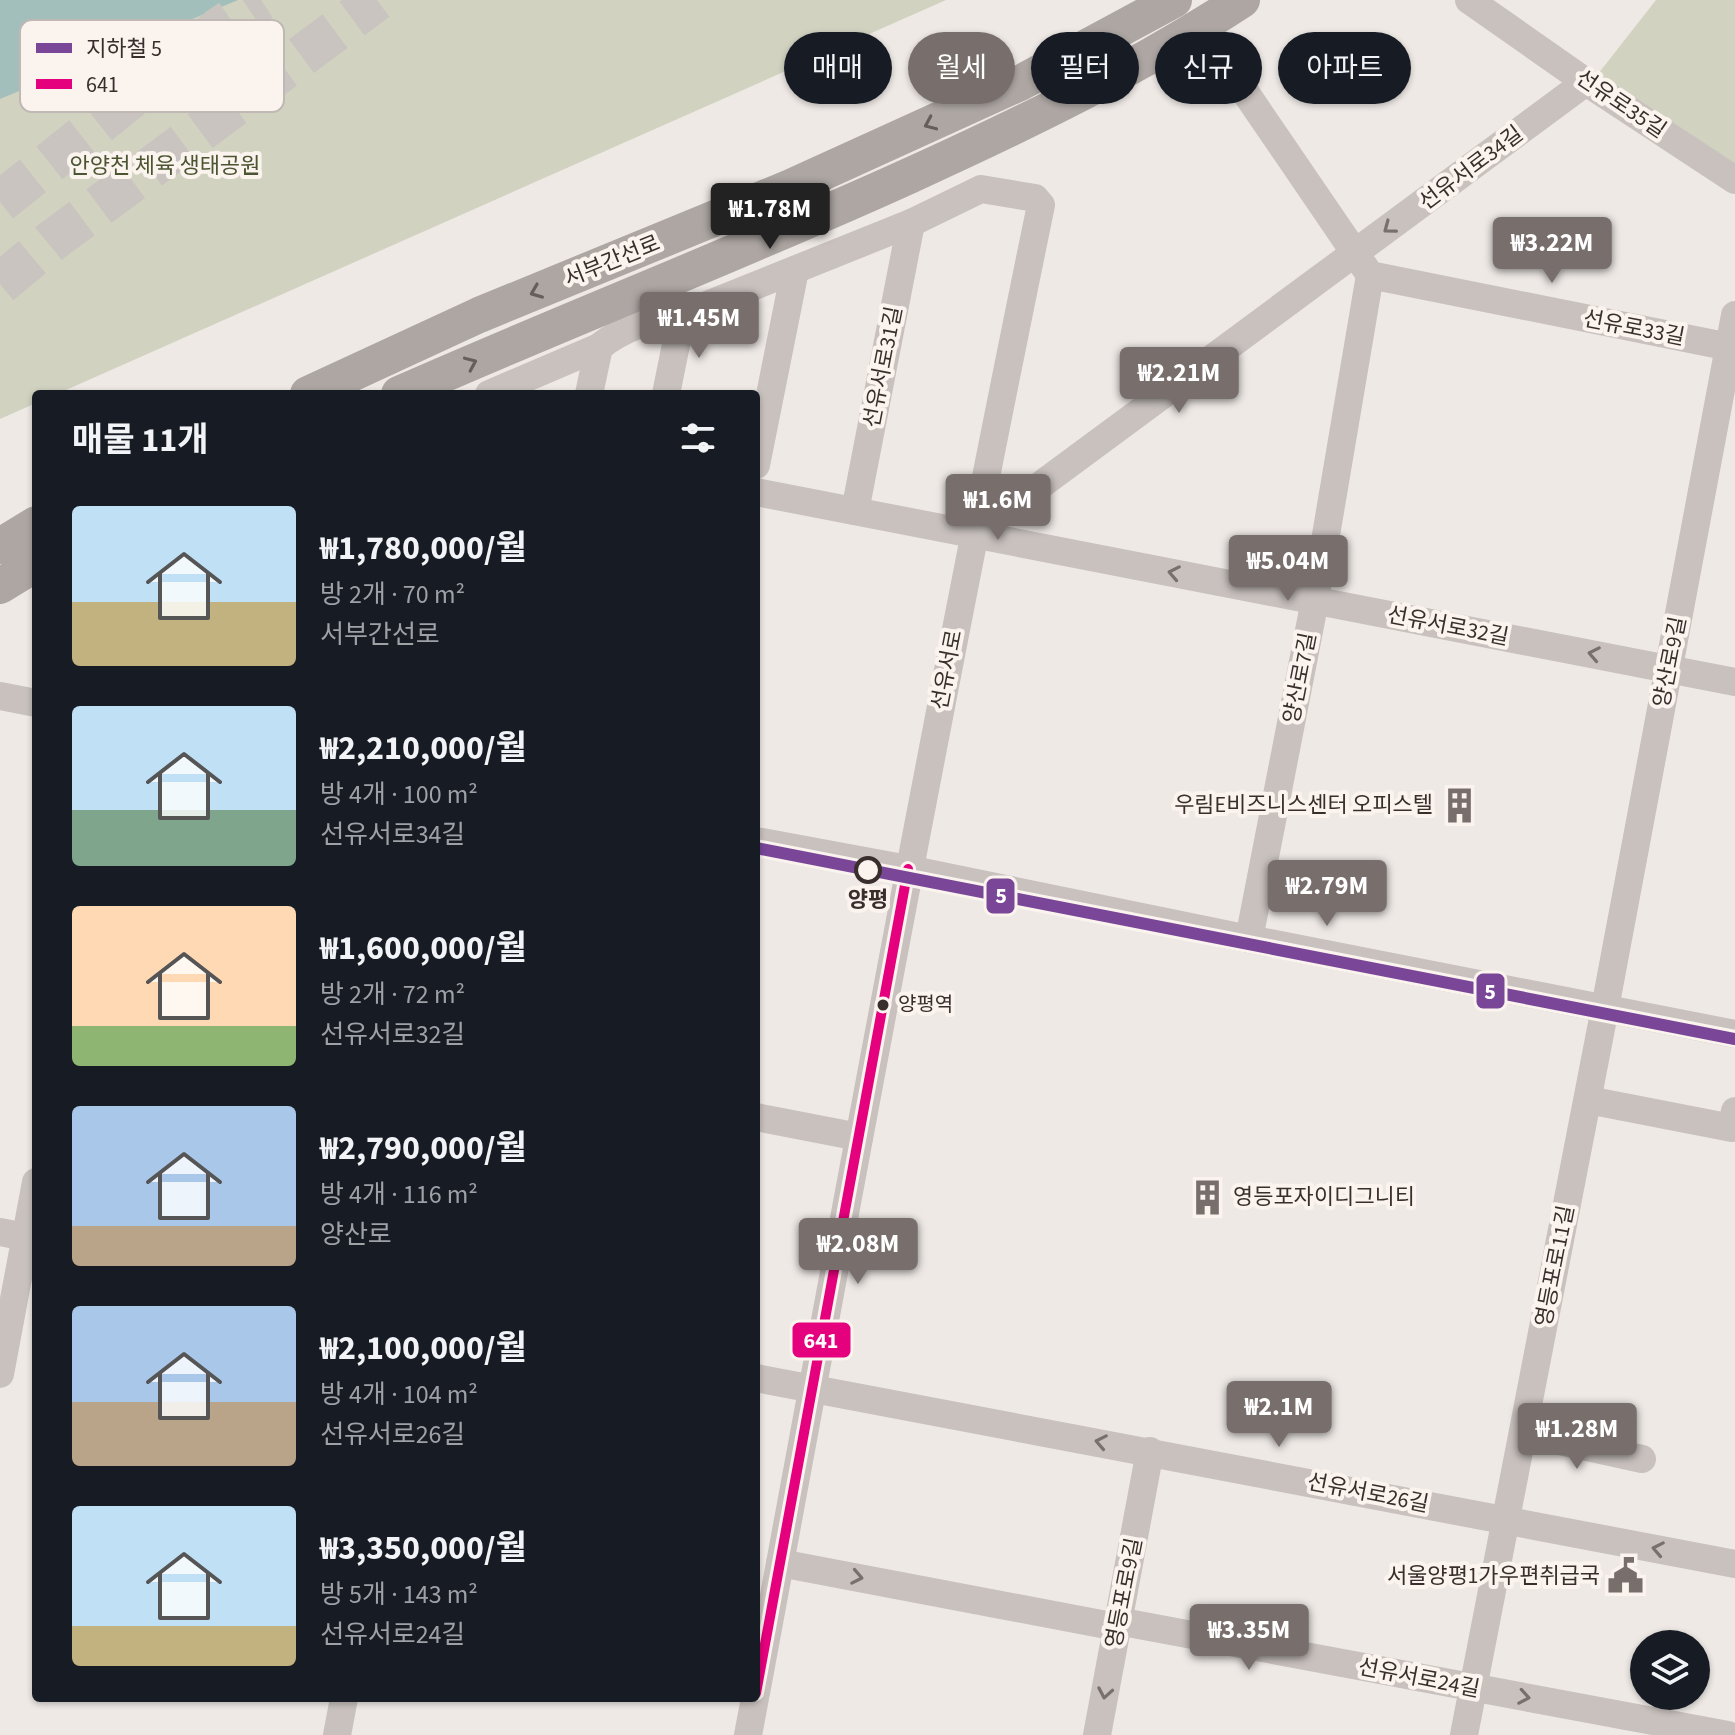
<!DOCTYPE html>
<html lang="ko">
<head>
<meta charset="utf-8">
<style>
  :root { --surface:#171b24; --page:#242831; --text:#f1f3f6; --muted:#9ea1a6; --accent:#786f6d }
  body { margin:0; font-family:"Source Sans 3","Noto Sans KR",sans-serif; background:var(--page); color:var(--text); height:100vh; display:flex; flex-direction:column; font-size:30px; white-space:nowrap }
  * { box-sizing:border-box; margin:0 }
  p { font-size:26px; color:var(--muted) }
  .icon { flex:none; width:44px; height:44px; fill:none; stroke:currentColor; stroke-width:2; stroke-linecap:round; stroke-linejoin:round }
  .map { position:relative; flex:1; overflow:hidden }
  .panel { position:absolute; left:32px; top:390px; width:728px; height:1312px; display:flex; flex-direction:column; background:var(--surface); border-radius:8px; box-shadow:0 2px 6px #0004 }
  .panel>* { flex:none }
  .banner { position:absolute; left:784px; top:32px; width:760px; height:72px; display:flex; gap:16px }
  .buttons { position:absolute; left:1630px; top:1630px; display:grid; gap:16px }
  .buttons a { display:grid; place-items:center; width:80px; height:80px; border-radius:50%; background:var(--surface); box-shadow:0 2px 6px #0004; font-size:40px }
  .price { position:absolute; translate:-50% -68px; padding:0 18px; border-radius:8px; background:var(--accent); color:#fff; font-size:26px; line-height:52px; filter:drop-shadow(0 2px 4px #0008) }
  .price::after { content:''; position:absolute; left:50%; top:48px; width:24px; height:18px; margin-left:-12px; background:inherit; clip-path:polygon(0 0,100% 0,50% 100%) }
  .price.active { background:#222; color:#fff }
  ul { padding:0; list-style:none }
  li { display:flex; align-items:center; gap:24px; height:200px; padding:0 40px }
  li span { display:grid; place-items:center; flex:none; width:224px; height:160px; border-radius:8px; color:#555 }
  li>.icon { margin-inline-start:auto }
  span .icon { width:96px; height:96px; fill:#fffc; stroke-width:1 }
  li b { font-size:34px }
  h2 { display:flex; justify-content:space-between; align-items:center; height:96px; padding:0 40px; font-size:34px }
  .chip { padding:0 28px; border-radius:36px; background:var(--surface); box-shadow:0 2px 6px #0004; font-size:28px; line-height:72px }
  .chip.active { background:var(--accent); color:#fff }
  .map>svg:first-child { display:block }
</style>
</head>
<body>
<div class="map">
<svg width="1735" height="1735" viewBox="0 0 1735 1735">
  <rect width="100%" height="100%" fill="#eee9e5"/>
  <g fill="#d1d2c0">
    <polygon points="0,0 946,0 57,394 36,394 36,403 0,419"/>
    <polygon points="1656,0 1735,0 1735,167 1598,74"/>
  </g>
  <polygon fill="#a2bfbc" points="0,0 238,0 0,99"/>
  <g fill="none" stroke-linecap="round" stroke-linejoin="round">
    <g stroke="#cac4c0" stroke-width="42" stroke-dasharray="42 21" stroke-linecap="butt">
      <polyline points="0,202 218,29 261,0"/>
      <polyline points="0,284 53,240 377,0"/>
    </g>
    <g stroke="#c8c1be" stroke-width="28">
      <polyline points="1469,0 1586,82 1735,180"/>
      <polyline points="1241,86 1370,275 1735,348"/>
      <path d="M489 394 599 347C620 330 654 316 682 315L911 223 981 189 1035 198 1041 205C939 700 848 1196 756 1693"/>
      <polyline points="589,394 599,347"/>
      <polyline points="666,394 682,315"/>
      <polyline points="756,465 795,270"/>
      <polyline points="756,492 1735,682"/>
      <polyline points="855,511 911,223"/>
      <polyline points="973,535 1586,82"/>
      <polyline points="0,696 36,703"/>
      <polyline points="756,841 908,869 1249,939 1735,1034"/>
      <polyline points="1249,939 1315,600 1370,275"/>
      <polyline points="1588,1100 1732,1128 1735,1111"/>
      <polyline points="756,1117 859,1137"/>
      <polyline points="0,1232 36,1239"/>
      <polyline points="0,1374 36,1182"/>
      <polyline points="756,1378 1735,1564"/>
      <polyline points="1523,1433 1642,1459"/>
      <polyline points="780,1563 1117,1627 1128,1623 1728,1735"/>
      <polyline points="337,1735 344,1698"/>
      <polyline points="748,1735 755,1698"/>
      <polyline points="1097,1735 1150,1451"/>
      <polyline points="1464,1735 1605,1008 1735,315"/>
    </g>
    <g stroke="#ada6a3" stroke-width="36">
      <polyline points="308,394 479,315 791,187 1022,82 1174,0"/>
      <path d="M399 394C569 319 742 252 911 175 1025 123 1137 69 1242 0"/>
      <polyline points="0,546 36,524"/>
      <polyline points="0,586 36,564"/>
    </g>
    <defs>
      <polyline id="bus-1" points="756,1693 908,869"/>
    </defs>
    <use href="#bus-1" stroke="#faf3ee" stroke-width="16"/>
    <use href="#bus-1" stroke="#e5007d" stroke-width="10"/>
    <defs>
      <polyline id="metro-1" points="756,848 1735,1039"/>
    </defs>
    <use href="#metro-1" stroke="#faf3ee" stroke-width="18"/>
    <use href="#metro-1" stroke="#794698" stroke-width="12"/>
  </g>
  <defs><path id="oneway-chevron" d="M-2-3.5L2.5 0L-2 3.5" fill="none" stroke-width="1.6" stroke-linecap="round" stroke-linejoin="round" transform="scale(2)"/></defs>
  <g stroke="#675e5c">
    <use href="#oneway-chevron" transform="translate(930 124) rotate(156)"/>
    <use href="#oneway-chevron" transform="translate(536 292) rotate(158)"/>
    <use href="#oneway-chevron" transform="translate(471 363) rotate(-24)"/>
  </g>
  <g stroke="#79706e">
    <use href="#oneway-chevron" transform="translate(1389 228) rotate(143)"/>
    <use href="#oneway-chevron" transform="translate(1174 573) rotate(-169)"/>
    <use href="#oneway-chevron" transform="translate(1594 654) rotate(-169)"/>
    <use href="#oneway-chevron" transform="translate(1101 1442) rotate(-169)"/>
    <use href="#oneway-chevron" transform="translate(1658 1549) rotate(-169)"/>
    <use href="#oneway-chevron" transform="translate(857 1577) rotate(11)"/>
    <use href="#oneway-chevron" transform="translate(1105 1693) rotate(100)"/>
    <use href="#oneway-chevron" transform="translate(1524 1697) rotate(10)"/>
  </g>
  <defs>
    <symbol id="building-bare" viewBox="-9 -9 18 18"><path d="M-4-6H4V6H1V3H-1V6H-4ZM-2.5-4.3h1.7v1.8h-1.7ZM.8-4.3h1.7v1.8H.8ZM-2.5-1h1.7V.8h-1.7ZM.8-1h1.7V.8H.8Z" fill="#786f6d" stroke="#faf3ee" stroke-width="2.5" paint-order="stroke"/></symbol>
    <symbol id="civic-bare" viewBox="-9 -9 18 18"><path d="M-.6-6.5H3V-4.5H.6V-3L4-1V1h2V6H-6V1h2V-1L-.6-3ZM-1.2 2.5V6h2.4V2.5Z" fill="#786f6d" stroke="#faf3ee" stroke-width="2.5" paint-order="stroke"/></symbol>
  </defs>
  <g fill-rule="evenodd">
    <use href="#building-bare" x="1434" y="780" width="51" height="51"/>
    <use href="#building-bare" x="1182" y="1172" width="51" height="51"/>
    <use href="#civic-bare" x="1600" y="1550" width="51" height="51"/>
  </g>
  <circle fill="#faf3ee" stroke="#392e2c" stroke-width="4" cx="868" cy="870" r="12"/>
  <circle fill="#392e2c" stroke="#faf3ee" stroke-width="3" cx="883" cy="1005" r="7"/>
  <g text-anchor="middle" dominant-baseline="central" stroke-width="8" stroke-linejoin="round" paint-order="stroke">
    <g font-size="20" fill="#392e2c" stroke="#faf3ee" text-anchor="start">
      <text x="898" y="1005">양평역</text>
    </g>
    <g font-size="22" fill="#392e2c" stroke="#faf3ee">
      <text transform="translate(1621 104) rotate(34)">선유로35길</text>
      <text transform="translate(1471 168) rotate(-37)">선유서로34길</text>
      <text transform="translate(612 261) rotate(-22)">서부간선로</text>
      <text transform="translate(1634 328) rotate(11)">선유로33길</text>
      <text transform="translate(883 367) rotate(-79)">선유서로31길</text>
      <text transform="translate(1448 626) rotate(11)">선유서로32길</text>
      <text transform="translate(1670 662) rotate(-79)">양산로9길</text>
      <text transform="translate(947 670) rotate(-79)">선유서로</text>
      <text transform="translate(1300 678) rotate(-79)">양산로7길</text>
      <text transform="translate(1555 1266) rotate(-79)">영등포로11길</text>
      <text transform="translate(1368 1493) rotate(11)">선유서로26길</text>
      <text transform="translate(1124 1593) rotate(-79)">영등포로9길</text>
      <text transform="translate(1419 1678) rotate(11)">선유서로24길</text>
    </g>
    <g font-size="22" fill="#4c5531" stroke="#faf3ee">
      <text x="165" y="166">안양천 체육 생태공원</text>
    </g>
    <g font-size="22" fill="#392e2c" stroke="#faf3ee" text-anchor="end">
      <text x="1433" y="805">우림E비즈니스센터 오피스텔</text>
      <text x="1233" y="1197" text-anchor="start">영등포자이디그니티</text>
      <text x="1600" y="1576">서울양평1가우편취급국</text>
    </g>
    <g font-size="22" font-weight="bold" fill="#392e2c" stroke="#faf3ee">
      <text x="868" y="900">양평</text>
    </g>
  </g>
  <rect x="20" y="20" width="264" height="92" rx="12" fill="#faf3ee" stroke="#c0b8b4" stroke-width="2"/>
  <rect x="36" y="43" width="36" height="10" fill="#794698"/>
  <rect x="36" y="79" width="36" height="10" fill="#e5007d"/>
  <g font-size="22" fill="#392e2c">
    <text x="86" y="56">지하철 5</text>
    <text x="86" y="92">641</text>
  </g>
  <g stroke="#faf3ee" stroke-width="3">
    <rect x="985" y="877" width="31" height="38" rx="8" fill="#794698"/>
    <rect x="1475" y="972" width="31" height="38" rx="8" fill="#794698"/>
    <rect x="791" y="1321" width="61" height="38" rx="8" fill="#e5007d"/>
  </g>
  <g font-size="22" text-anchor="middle" font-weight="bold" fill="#fff">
    <text x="1001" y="903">5</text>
    <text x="1490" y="999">5</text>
    <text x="821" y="1348">641</text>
  </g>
</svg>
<div class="buttons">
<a><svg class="icon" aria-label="layers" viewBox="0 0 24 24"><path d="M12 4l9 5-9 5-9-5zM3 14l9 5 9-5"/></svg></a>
</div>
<b class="price active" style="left:770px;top:251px">₩1.78M</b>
<b class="price" style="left:1552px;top:285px">₩3.22M</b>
<b class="price" style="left:699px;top:360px">₩1.45M</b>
<b class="price" style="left:1179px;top:415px">₩2.21M</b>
<b class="price" style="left:998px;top:542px">₩1.6M</b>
<b class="price" style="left:1288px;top:603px">₩5.04M</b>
<b class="price" style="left:1327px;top:928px">₩2.79M</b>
<b class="price" style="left:858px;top:1286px">₩2.08M</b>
<b class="price" style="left:1279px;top:1449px">₩2.1M</b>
<b class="price" style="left:1577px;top:1471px">₩1.28M</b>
<b class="price" style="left:1249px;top:1672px">₩3.35M</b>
<div class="banner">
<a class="chip">매매</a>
<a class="chip active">월세</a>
<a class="chip">필터</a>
<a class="chip">신규</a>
<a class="chip">아파트</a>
</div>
<section class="panel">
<h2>매물 11개<svg class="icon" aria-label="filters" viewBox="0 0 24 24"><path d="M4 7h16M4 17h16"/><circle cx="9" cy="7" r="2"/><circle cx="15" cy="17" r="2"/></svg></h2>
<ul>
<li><span style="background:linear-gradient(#bfe0f5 60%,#c2b280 0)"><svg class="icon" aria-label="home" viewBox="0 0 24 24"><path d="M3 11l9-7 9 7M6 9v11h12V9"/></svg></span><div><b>₩1,780,000/월</b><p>방 2개 · 70 m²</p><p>서부간선로</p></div></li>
<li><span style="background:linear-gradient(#bfe0f5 65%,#7fa58c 0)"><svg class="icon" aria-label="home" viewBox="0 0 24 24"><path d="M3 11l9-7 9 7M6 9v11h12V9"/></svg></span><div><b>₩2,210,000/월</b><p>방 4개 · 100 m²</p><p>선유서로34길</p></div></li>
<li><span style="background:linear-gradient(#ffd9b3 75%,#8fb573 0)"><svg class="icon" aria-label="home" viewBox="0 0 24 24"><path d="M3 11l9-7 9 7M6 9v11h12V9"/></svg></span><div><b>₩1,600,000/월</b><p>방 2개 · 72 m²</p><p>선유서로32길</p></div></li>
<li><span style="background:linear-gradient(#a9c7e8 75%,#b9a48a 0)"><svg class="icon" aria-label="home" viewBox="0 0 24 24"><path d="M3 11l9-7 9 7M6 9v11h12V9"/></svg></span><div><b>₩2,790,000/월</b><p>방 4개 · 116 m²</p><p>양산로</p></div></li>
<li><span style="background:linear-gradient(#a9c7e8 60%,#b9a48a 0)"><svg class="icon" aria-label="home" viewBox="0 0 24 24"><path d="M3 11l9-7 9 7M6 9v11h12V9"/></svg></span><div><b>₩2,100,000/월</b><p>방 4개 · 104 m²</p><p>선유서로26길</p></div></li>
<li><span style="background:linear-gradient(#bfe0f5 75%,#c2b280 0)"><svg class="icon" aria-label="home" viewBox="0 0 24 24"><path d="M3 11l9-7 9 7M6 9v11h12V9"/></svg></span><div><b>₩3,350,000/월</b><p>방 5개 · 143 m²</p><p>선유서로24길</p></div></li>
</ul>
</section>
</div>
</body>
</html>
